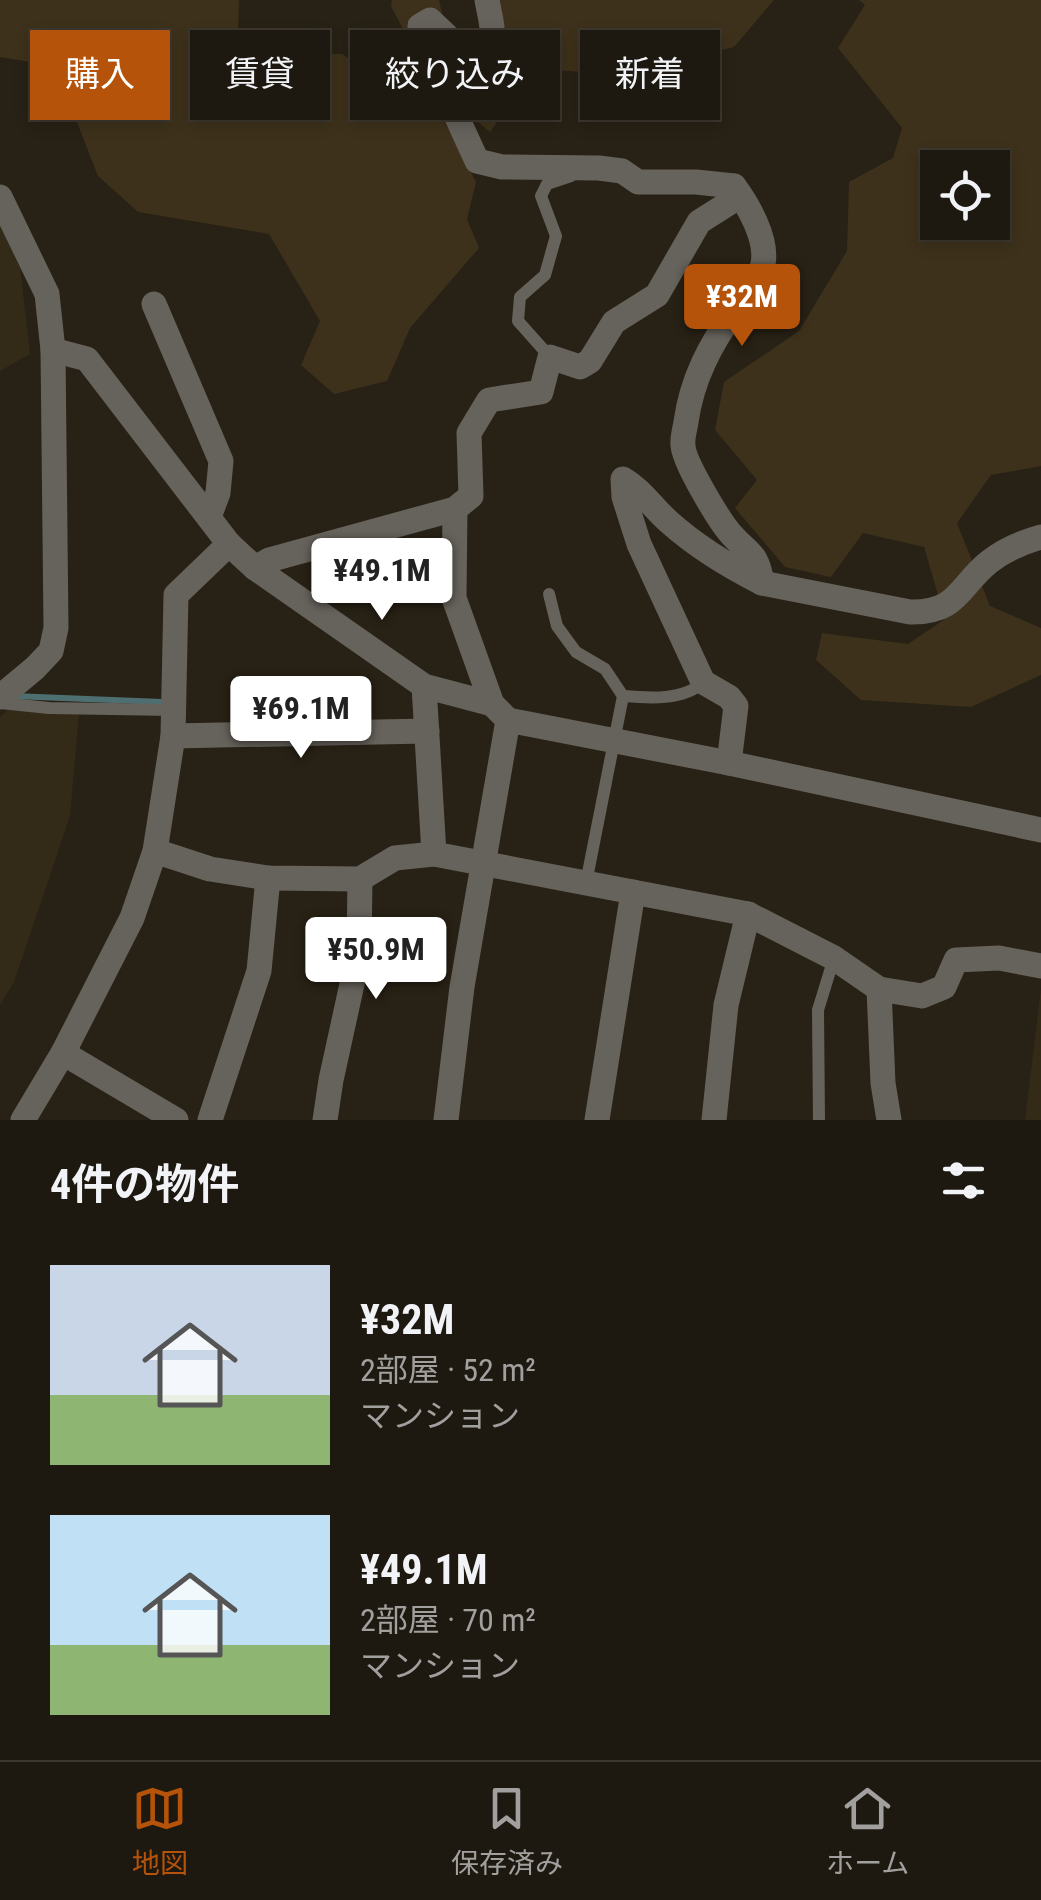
<!DOCTYPE html>
<html lang="ja">
<head>
<meta charset="utf-8">
<style>
  :root { --surface:#1e1910; --page:#262219; --text:#f1f3f6; --muted:#a1a09f; --line:#3c3830; --accent:#b45309 }
  body { margin:0; font-family:"Roboto Condensed","Noto Sans JP",sans-serif; background:var(--page); color:var(--text); height:100vh; display:flex; flex-direction:column; font-size:38px; white-space:nowrap }
  * { box-sizing:border-box; margin:0 }
  p { font-size:32px; color:var(--muted) }
  .icon { flex:none; width:55px; height:55px; fill:none; stroke:currentColor; stroke-width:2; stroke-linecap:round; stroke-linejoin:round }
  .map { position:relative; height:1120px; overflow:hidden }
  .sheet { display:flex; flex-direction:column; background:var(--surface); flex:1 }
  .sheet>* { flex:none }
  .guide { position:absolute; left:30px; top:30px; width:982px; height:90px; display:flex; gap:20px }
  .fabs { position:absolute; left:920px; top:150px; display:grid; gap:20px }
  .fabs a { display:grid; place-items:center; width:90px; height:90px; border-radius:0px; background:var(--surface); box-shadow:0 5px 15px #0003,0 0 0 2px var(--line); font-size:50px }
  .price { position:absolute; translate:-50% -85px; padding:0 22px; border-radius:10px; background:#fff; color:#222; font-size:32px; line-height:65px; filter:drop-shadow(0 2px 5px #0008) }
  .price::after { content:''; position:absolute; left:50%; top:60px; width:30px; height:22px; margin-left:-15px; background:inherit; clip-path:polygon(0 0,100% 0,50% 100%) }
  .price.current { background:var(--accent); color:#fff }
  ul { padding:0; list-style:none }
  li { display:flex; align-items:center; gap:30px; height:250px; padding:0 50px }
  li span { display:grid; place-items:center; flex:none; width:280px; height:200px; border-radius:0px; color:#555 }
  li>.icon { margin-inline-start:auto }
  span .icon { width:120px; height:120px; fill:#fffc; stroke-width:1 }
  li b { font-size:42px }
  h2 { display:flex; justify-content:space-between; align-items:center; height:120px; padding:0 50px; font-size:42px }
  .chip { padding:0 35px; border-radius:0px; background:var(--surface); box-shadow:0 5px 15px #0003,0 0 0 2px var(--line); font-size:35px; line-height:90px }
  .chip.current { background:var(--accent); color:#fff }
  .tab-bar { display:flex; justify-content:space-around; align-items:center; height:140px; border-top:2px solid var(--line); background:var(--surface); font-size:28px; color:var(--muted) }
  .tab-bar a { display:grid; justify-items:center; gap:5px }
  .tab-bar .current { color:var(--accent) }
  .map>svg:first-child { display:block }
</style>
</head>
<body>
<div class="map">
<svg width="1041" height="1120" viewBox="0 0 1041 1120">
  <rect width="100%" height="100%" fill="#282115"/>
  <g fill="#342a18">
    <polygon points="0,225 20,267 30,354 0,371"/>
    <polygon points="13,705 79,714 70,816 14,982 0,1005 0,717"/>
    <polygon points="1041,989 1041,1120 1025,1120"/>
  </g>
  <g fill="#3d311b" fill-rule="evenodd">
    <polygon points="0,0 239,0 238,38 290,54 342,54 400,92 431,96 476,182 467,219 479,248 410,328 387,381 334,394 301,365 320,321 269,234 138,212 98,176 55,66 0,57"/>
    <polygon points="392,0 439,0 451,52 493,60 505,31 499,0 774,0 734,47 618,74 536,69 490,132 431,84 391,6"/>
    <path d="M859 0H1041V466L991 475 957 523 990 606 1041 628V675L971 707 861 700 816 660 822 633 908 644 945 619 924 547 863 533 831 577 785 567 735 508 757 480 715 430 724 382 799 331 847 251 849 182 893 158 902 128 838 48 865 5ZM938 168H992V222H938Z"/>
  </g>
  <g fill="none" stroke-linecap="round" stroke-linejoin="round">
    <polyline stroke="#4e6f71" stroke-width="6" points="13,696 162,702"/>
    <g stroke="#66625c" stroke-width="12">
      <polyline points="550,357 518,321 520,297 545,275 556,236 541,196 547,184 571,176"/>
      <path d="M549 594 557 626 576 652 605 669 623 696C648 698 684 701 703 682"/>
      <polyline points="0,703 49,708 173,710"/>
      <polyline points="586,883 623,696"/>
      <polyline points="819,1120 818,1010 834,958"/>
    </g>
    <g stroke="#66625c" stroke-width="25">
      <path d="M487 0C491 24 503 53 469 57L430 20 420 26 421 39 477 161 502 167 599 168 622 171 638 182H696L734 186C748 205 768 239 763 264 760 280 744 297 735 310 710 345 692 379 686 422 685 429 682 438 683 445 683 461 719 520 730 533 748 554 757 551 762 583 730 567 696 546 669 522 653 508 642 490 623 479L624 497 639 544 703 682 729 697 736 706 729 763"/>
      <polyline points="0,197 47,294 53,350 56,628 51,651 35,668 0,697"/>
      <polyline points="154,304 221,461 218,493 209,517"/>
      <polyline points="455,509 454,598 492,704"/>
      <polyline points="255,568 269,560 455,509 471,496 469,433 489,400 541,392 550,357 580,367 590,361 614,322 657,295 699,222 729,203 734,186"/>
      <path d="M762 583 910 612C958 613 958 587 989 562 1004 550 1023 542 1041 537"/>
      <polyline points="424,686 434,854"/>
      <polyline points="508,720 729,763 1041,830"/>
      <polyline points="173,736 427,731"/>
      <polyline points="155,851 210,869 268,878 360,879 395,858 434,854 748,914 834,958 879,989 922,996 944,987 956,960 999,958 1041,966"/>
      <polyline points="879,989 883,1083 889,1120"/>
      <polyline points="63,1053 176,1120"/>
      <polyline points="23,1120 63,1053 132,918 155,851 173,736 176,595 229,544"/>
      <polyline points="210,1120 259,971 268,878"/>
      <polyline points="325,1120 331,1080 359,952 360,879"/>
      <polyline points="597,1120 633,892"/>
      <polyline points="714,1120 726,1005 748,914"/>
    </g>
    <polyline stroke="#66625c" stroke-width="25" points="53,350 87,359 229,544 255,568 424,686 492,704 508,720 462,987 446,1120"/>
  </g>
</svg>
<div class="fabs">
<a><svg class="icon" aria-label="locate" viewBox="0 0 24 24"><circle cx="12" cy="12" r="6"/><path d="M12 2v4M12 18v4M2 12h4M18 12h4"/></svg></a>
</div>
<b class="price current" style="left:742px;top:349px">¥32M</b>
<b class="price" style="left:382px;top:623px">¥49.1M</b>
<b class="price" style="left:301px;top:761px">¥69.1M</b>
<b class="price" style="left:376px;top:1002px">¥50.9M</b>
<div class="guide">
<a class="chip current">購入</a>
<a class="chip">賃貸</a>
<a class="chip">絞り込み</a>
<a class="chip">新着</a>
</div>
</div>
<section class="sheet">
<h2>4件の物件<svg class="icon" aria-label="filters" viewBox="0 0 24 24"><path d="M4 7h16M4 17h16"/><circle cx="9" cy="7" r="2"/><circle cx="15" cy="17" r="2"/></svg></h2>
<ul>
<li><span style="background:linear-gradient(#c9d6e8 65%,#8fb573 0)"><svg class="icon" aria-label="home" viewBox="0 0 24 24"><path d="M3 11l9-7 9 7M6 9v11h12V9"/></svg></span><div><b>¥32M</b><p>2部屋 · 52 m²</p><p>マンション</p></div></li>
<li><span style="background:linear-gradient(#bfe0f5 65%,#8fb573 0)"><svg class="icon" aria-label="home" viewBox="0 0 24 24"><path d="M3 11l9-7 9 7M6 9v11h12V9"/></svg></span><div><b>¥49.1M</b><p>2部屋 · 70 m²</p><p>マンション</p></div></li>
</ul>
</section>
<nav class="tab-bar">
<a class="current"><svg class="icon" aria-label="map" viewBox="0 0 24 24"><path d="M3 6l6-2 6 2 6-2v14l-6 2-6-2-6 2zM9 4v14M15 6v14"/></svg>地図</a>
<a><svg class="icon" aria-label="saved" viewBox="0 0 24 24"><path d="M7 4h10v16l-5-4-5 4z"/></svg>保存済み</a>
<a><svg class="icon" aria-label="home" viewBox="0 0 24 24"><path d="M3 11l9-7 9 7M6 9v11h12V9"/></svg>ホーム</a>
</nav>
</body>
</html>
